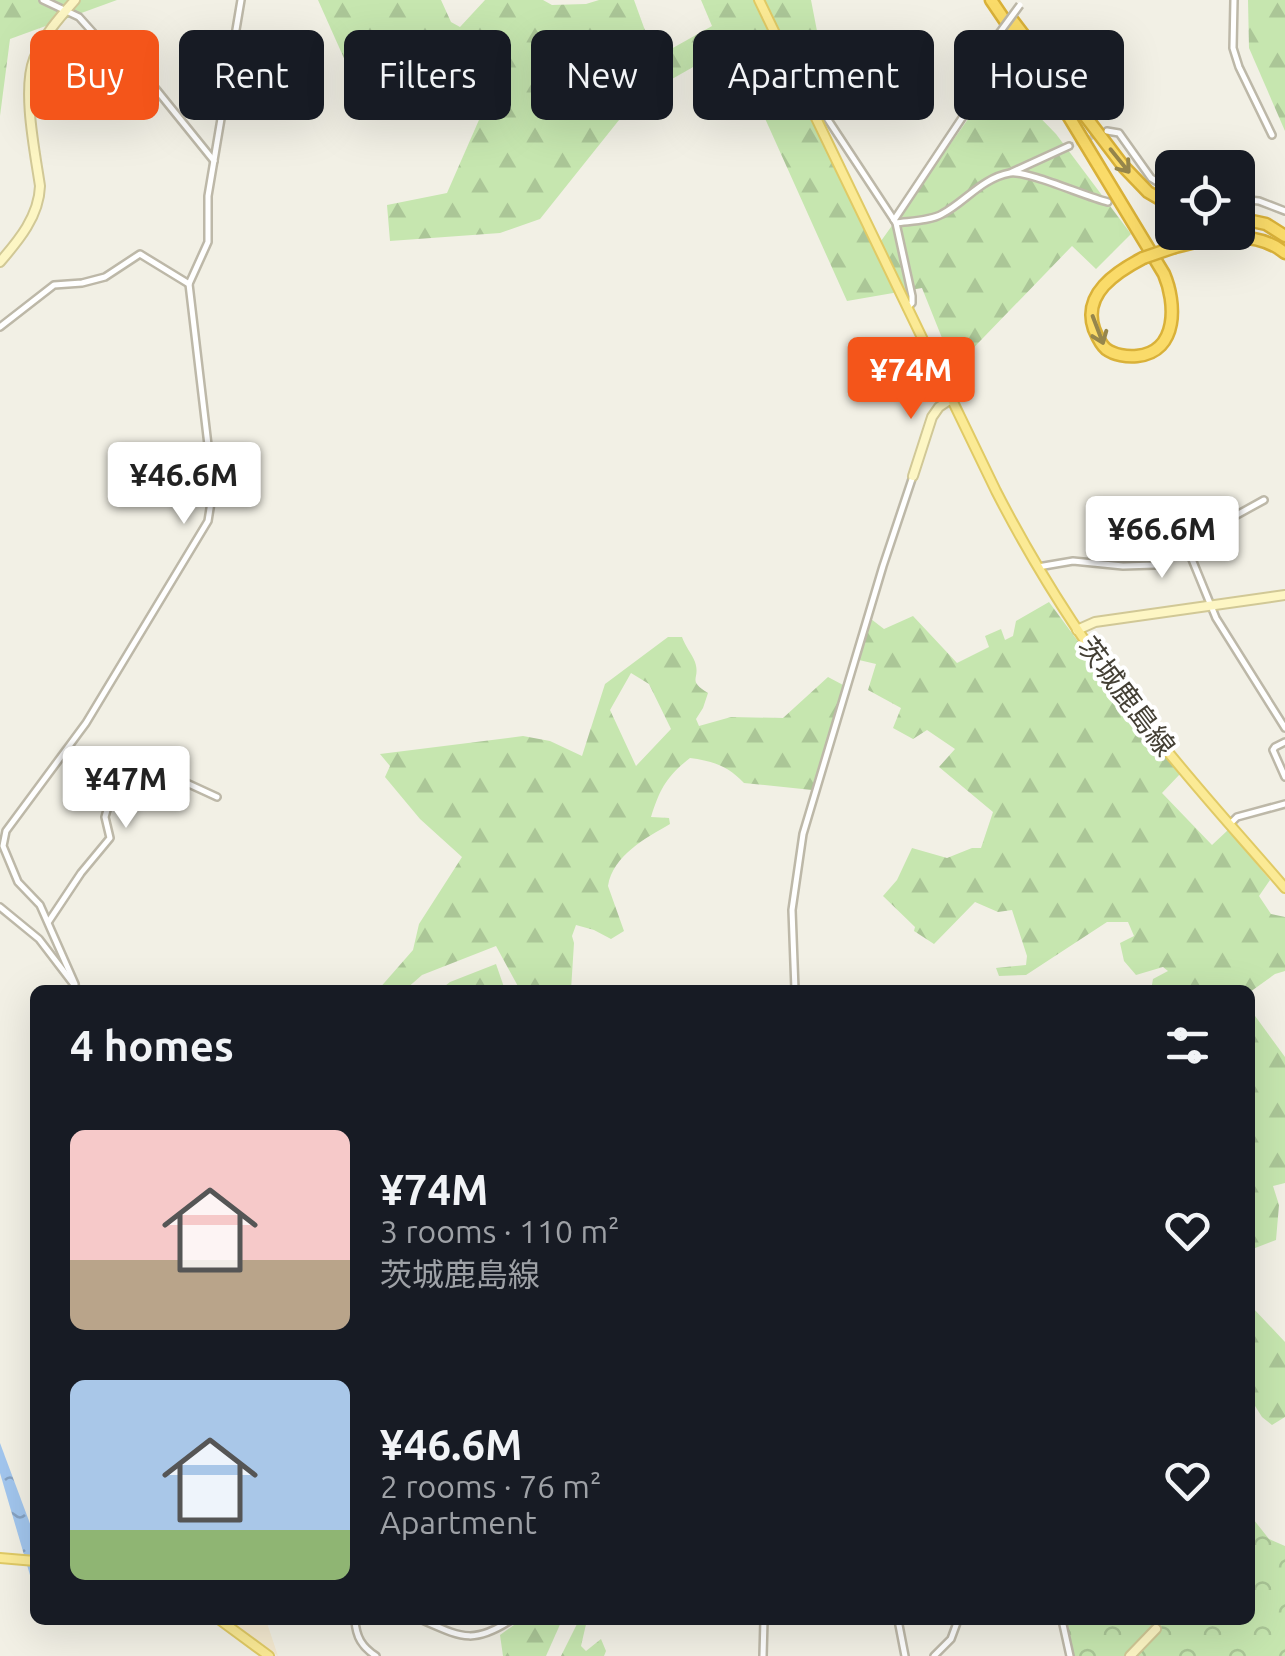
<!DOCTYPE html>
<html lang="en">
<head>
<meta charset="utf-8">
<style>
  :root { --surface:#171b24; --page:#242831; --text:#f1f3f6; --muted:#9ea1a6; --accent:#f4551a }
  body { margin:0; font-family:Ubuntu,"Noto Sans JP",sans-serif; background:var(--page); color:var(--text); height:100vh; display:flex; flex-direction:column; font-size:38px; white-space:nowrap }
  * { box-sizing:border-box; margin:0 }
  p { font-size:32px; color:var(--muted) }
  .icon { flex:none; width:55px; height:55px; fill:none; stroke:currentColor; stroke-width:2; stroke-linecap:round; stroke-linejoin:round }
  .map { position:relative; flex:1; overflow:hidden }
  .drawer { position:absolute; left:30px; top:985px; width:1225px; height:640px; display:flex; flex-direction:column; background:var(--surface); border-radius:15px; box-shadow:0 10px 40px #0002 }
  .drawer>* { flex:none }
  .guide { position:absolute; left:30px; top:30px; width:1225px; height:90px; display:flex; gap:20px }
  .fabs { position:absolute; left:1155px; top:150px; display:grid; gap:20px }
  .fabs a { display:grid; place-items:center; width:100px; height:100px; border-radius:15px; background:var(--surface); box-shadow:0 10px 40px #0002; font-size:50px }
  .price { position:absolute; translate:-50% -85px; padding:0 22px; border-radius:10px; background:#fff; color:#222; font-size:32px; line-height:65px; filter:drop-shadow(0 2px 5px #0008) }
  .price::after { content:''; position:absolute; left:50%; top:60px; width:30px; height:22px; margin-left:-15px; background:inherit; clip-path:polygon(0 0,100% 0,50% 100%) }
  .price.on { background:var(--accent); color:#fff }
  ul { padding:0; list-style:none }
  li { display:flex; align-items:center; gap:30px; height:250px; padding:0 40px }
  li span { display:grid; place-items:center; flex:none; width:280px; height:200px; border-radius:15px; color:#555 }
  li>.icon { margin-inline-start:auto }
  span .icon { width:120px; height:120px; fill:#fffc; stroke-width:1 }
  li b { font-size:42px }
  h2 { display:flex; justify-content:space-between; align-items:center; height:120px; padding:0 40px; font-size:42px }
  .pill { padding:0 35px; border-radius:15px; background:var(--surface); box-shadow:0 10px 40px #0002; font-size:35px; line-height:90px }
  .pill.on { background:var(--accent); color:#fff }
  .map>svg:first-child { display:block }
</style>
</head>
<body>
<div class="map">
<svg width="1285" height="1656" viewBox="0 0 1285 1656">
  <defs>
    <pattern id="forest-firs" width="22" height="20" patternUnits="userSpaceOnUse" patternTransform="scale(2.5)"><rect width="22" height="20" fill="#c6e6af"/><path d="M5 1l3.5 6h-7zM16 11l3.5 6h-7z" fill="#abc697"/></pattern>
    <pattern id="park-crowns" width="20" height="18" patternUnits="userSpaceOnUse" patternTransform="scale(2.5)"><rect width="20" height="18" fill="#c6e6af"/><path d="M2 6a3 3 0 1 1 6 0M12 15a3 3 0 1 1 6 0" fill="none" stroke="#abc697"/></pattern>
    <pattern id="water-ripples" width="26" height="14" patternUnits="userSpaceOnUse" patternTransform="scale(2.5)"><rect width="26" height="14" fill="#a2c6ee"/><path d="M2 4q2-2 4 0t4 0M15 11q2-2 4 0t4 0" fill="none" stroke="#86a2c2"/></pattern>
  </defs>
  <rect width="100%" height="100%" fill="#f2f0e5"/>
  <polygon fill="#f4e9d0" points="229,1620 266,1620 278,1656"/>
  <g fill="url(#forest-firs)" fill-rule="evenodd">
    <polygon points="0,0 117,0 10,39 0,116"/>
    <polygon points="318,0 441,0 451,22 460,27 485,0 543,0 552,5 586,4 599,0 634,0 655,58 712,26 701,0 811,0 817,31 776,52 876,248 986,94 1021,98 1056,134 1131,234 1096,269 1072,246 954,368 922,288 847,301 732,45 635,100 540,219 500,233 390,241 387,205 447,193 482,113 407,43 351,74"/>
    <polygon points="1248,0 1285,0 1285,131 1249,48"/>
    <polygon points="1049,602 1153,743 1180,774 1162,793 1212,845 1228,830 1270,880 1259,896 1271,914 1285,917 1285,971 1275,974 1250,992 1250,990 1151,990 1153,979 1168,971 1163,967 1136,975 1124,961 1120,943 1134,936 1128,922 1107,922 1026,975 999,976 996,968 1026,965 1027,956 1012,910 998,912 975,902 934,944 914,931 915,927 883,896 897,880 912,848 947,858 972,848 981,848 993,812 939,767 955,749 927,730 913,739 893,728 901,708 868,690 876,664 859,660 871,619 884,629 913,616 957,663 989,647 985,636 1001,629 1005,640 1013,636 1016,621"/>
    <path d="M668 637H682C685 646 692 654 695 662 701 680 686 679 708 693L703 708 696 719 699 726 731 717 783 718 828 677 845 686 812 790 744 783C728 766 713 761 690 758 666 777 660 789 651 817L669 818 670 824C646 838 613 855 608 886L624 931 611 939 594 930 576 925 572 936 574 943 571 990H520L496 946 422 975 405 990H378L413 950 419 924 462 857 420 819 385 777 390 766 380 754 523 736 550 741 582 756 605 684ZM631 673 649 684 671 729 636 766 610 710Z"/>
    <polygon points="496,964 505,990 493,990 492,986 481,990 440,990 450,982"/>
    <polygon points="1250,1009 1285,1057 1285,1183 1273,1186 1279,1205 1276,1240 1250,1250"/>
    <polygon points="1250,1301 1252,1307 1285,1342 1285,1417 1272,1425 1262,1417 1250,1398"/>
    <polygon points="521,1620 562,1620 546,1656 503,1656 500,1635"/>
    <polygon points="579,1620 587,1620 581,1646 586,1651 601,1639 606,1651 604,1656 561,1656"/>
  </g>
  <polygon fill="url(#park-crowns)" points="1250,1515 1269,1539 1285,1546 1285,1656 1070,1656 1062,1620 1250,1620"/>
  <polygon fill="url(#water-ripples)" points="0,1443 35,1537 35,1585 32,1582 0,1473"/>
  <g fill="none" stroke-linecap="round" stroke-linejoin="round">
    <polyline stroke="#cfcdc2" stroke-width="5" stroke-dasharray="5 2.5" stroke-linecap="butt" points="1069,146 1100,134"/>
    <defs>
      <g id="street">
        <polyline points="43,0 79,17 123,66 147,78 214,161"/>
        <polyline points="1234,0 1233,48 1239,67 1272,135"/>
        <polyline points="807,98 815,100 896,223 912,296 912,303 907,308"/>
        <polyline points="1107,131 1119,133 1151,178 1172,191"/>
        <polyline points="1012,172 1069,146"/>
        <polyline points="1238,199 1259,201 1285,211"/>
        <polyline points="894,220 968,109 979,72 992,43"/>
        <path d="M896 223C910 221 930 221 942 214 965 202 982 178 1010 173 1027 170 1086 197 1108 202"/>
        <polyline points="0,327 54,285 82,283 105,277 140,254 189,284"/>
        <polyline points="1187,547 1216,618 1285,728"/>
        <polyline points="1038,567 1073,561 1123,566 1155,565 1224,522 1264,500"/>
        <polyline points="1285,742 1275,747 1273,750 1285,777"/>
        <polyline points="1230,824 1237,817 1285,804"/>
        <polyline points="0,907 39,939 78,990"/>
        <polyline points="49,921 81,873 110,838 105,817 109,803 138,767 154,768 217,797"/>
        <polyline points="75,984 40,905 18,882 3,846 6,831 86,723 208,521 212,496 210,462 189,284 208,242 208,196 241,0"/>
        <polyline points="795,990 792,910 803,834 883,566 913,476"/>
        <path d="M355 1620C356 1637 362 1647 376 1656"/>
        <path d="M422 1620C461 1637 473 1645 511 1620"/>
        <polyline points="898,1620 905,1656"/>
        <polyline points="1062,1620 1070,1656"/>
        <polyline points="763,1656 764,1620"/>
        <polyline points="934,1656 951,1639 958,1620"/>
      </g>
      <g id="secondary">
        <path d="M0 262C19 240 39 216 40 186 35 152 22 90 34 59 43 36 59 18 75 0"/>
        <polyline points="913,476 932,417 939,407 951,399"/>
        <polyline points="1077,630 1095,622 1285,595"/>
        <polyline points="1130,1656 1156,1629"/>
      </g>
      <g id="primary">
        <path d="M759 0 996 491C1037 571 1086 647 1141 718 1186 777 1237 832 1285 888"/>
        <polyline points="0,1558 35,1561"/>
        <polyline points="220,1620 269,1656"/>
      </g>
      <g id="highway">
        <path d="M991 0 1060 102 1164 274C1176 302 1179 352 1137 356 1127 357 1114 355 1106 349 1100 344 1097 336 1094 329 1082 294 1116 272 1143 258"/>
        <polyline points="1013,21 1124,167 1148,192 1172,206"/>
        <polyline points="1238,218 1266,224 1285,236"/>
        <path d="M1175 247C1209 238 1255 228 1285 253"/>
      </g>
    </defs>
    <use href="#street" stroke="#bdb8a8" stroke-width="10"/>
    <use href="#secondary" stroke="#d1c896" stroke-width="12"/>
    <use href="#primary" stroke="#e0ca65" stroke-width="12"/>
    <use href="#highway" stroke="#d9b139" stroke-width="15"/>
    <use href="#street" stroke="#fff" stroke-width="5"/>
    <use href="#secondary" stroke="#fdf6c4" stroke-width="8"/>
    <use href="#primary" stroke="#fbea95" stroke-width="8"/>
    <use href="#highway" stroke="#fadb69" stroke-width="10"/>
    <defs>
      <polyline id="street-bridge" points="992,43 1020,5"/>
      <polyline id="highway-bridge" points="1143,258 1175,247"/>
    </defs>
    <use href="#street-bridge" stroke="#bdb8a8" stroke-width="10" stroke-linecap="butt"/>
    <use href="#highway-bridge" stroke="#d9b139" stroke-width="15" stroke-linecap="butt"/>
    <use href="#street-bridge" stroke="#fff" stroke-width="5"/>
    <use href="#highway-bridge" stroke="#fadb69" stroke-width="10"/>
  </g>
  <defs><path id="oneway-shaft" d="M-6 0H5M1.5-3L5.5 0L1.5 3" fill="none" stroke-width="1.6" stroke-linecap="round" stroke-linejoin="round" transform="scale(2.5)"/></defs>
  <g stroke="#96864c">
    <use href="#oneway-shaft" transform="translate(1120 161) rotate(51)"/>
    <use href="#oneway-shaft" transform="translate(1098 330) rotate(69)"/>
  </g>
  <g text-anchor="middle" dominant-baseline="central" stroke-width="8" stroke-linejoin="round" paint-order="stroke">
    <g font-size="28" fill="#444035" stroke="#fff">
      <text transform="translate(1127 696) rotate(53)">茨城鹿島線</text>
    </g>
  </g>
</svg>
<div class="fabs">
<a><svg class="icon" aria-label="locate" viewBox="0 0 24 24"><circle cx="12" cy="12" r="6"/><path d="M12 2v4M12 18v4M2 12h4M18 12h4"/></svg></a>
</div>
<b class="price on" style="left:911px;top:422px">¥74M</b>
<b class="price" style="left:184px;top:527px">¥46.6M</b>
<b class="price" style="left:1162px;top:581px">¥66.6M</b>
<b class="price" style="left:126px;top:831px">¥47M</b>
<div class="guide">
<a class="pill on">Buy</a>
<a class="pill">Rent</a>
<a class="pill">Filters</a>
<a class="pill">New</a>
<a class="pill">Apartment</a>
<a class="pill">House</a>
</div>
<section class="drawer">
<h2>4 homes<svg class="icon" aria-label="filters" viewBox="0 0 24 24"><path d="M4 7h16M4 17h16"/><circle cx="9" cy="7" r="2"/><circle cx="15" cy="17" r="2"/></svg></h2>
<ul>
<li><span style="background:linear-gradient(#f6c9c9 65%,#b9a48a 0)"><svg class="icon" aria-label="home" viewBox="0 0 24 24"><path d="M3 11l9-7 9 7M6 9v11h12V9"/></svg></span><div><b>¥74M</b><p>3 rooms · 110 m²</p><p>茨城鹿島線</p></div><svg class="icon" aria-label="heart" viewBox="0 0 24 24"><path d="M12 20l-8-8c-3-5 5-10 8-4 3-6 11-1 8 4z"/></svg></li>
<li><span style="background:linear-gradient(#a9c7e8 75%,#8fb573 0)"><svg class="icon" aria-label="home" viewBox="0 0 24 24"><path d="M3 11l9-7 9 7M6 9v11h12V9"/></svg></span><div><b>¥46.6M</b><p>2 rooms · 76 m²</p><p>Apartment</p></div><svg class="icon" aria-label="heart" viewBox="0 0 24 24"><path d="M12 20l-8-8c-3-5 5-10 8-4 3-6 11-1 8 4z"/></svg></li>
</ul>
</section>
</div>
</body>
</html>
